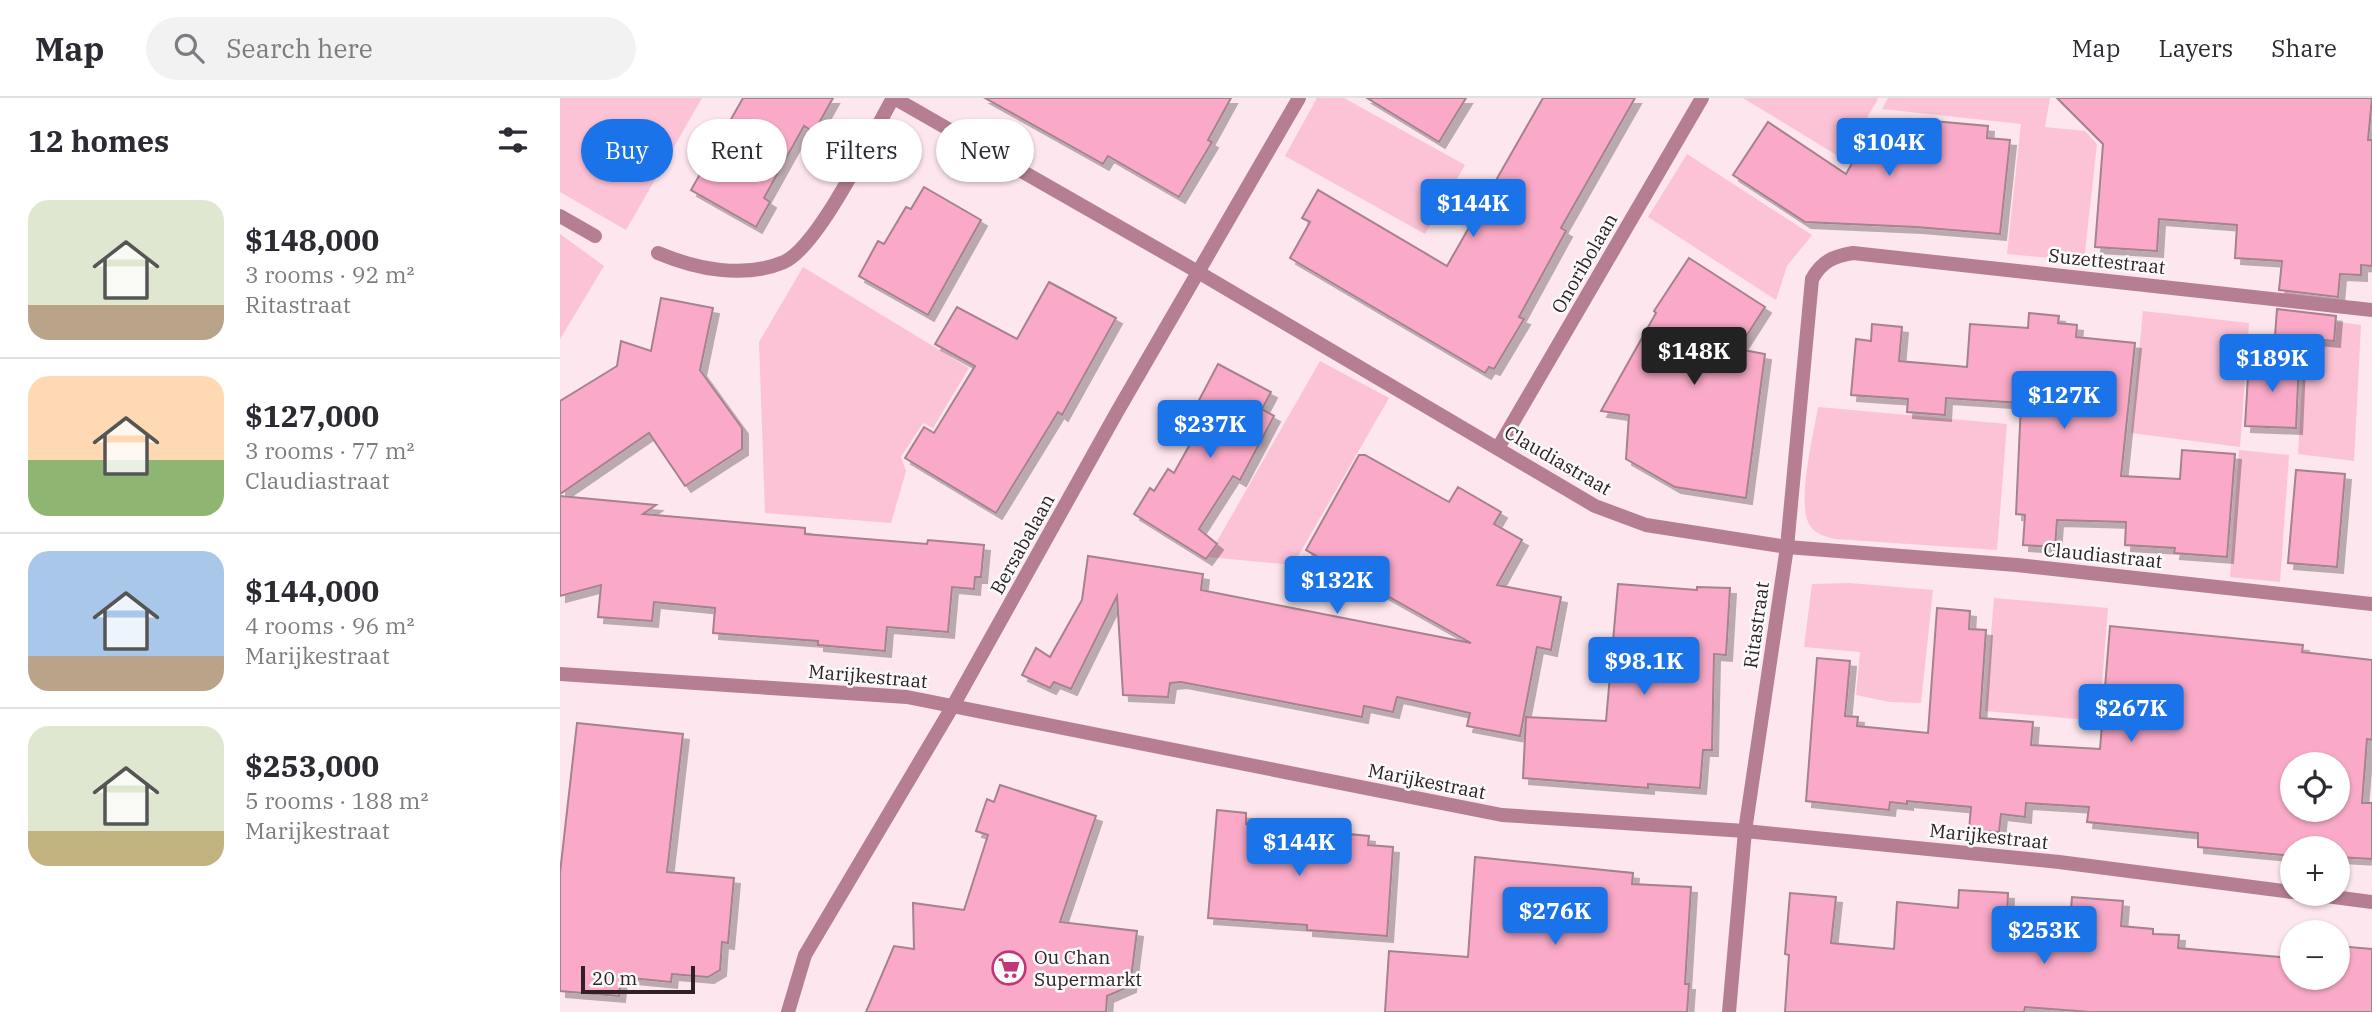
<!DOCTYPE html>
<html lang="en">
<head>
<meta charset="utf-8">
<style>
  :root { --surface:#fff; --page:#f2f2f3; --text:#2b2b33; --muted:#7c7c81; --line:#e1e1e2; --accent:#1a73e8 }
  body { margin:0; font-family:"IBM Plex Serif",serif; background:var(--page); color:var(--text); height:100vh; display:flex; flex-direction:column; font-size:26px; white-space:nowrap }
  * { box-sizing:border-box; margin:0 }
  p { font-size:23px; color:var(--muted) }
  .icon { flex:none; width:38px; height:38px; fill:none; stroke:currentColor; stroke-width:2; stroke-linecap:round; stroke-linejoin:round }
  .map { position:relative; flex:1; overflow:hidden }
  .sheet { display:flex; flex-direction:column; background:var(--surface); width:560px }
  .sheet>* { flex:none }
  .hud { position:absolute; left:21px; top:21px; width:665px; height:63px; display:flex; gap:14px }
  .buttons { position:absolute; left:1720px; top:654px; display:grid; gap:14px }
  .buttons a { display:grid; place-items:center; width:70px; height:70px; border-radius:50%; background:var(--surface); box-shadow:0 2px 5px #0004; font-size:35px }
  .scale { position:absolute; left:21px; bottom:18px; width:114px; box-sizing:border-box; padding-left:7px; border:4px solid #2f2126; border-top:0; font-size:19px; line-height:24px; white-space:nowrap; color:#2f2126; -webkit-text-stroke:5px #fafafa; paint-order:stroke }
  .price { position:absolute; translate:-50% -60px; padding:0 16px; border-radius:7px; background:var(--accent); color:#fff; font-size:23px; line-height:46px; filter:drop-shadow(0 2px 4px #0008) }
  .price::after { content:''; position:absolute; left:50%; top:42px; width:21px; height:16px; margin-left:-10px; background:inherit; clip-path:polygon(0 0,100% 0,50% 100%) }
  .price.current { background:#222; color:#fff }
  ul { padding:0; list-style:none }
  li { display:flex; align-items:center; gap:21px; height:175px; padding:0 28px }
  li+li { border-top:2px solid var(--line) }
  li span { display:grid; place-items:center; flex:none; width:196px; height:140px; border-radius:21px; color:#555 }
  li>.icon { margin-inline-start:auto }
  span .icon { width:84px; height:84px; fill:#fffc; stroke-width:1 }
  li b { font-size:30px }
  h2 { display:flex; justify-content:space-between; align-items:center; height:84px; padding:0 28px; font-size:30px }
  .tag { padding:0 24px; border-radius:32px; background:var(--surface); box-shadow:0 2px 5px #0004; font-size:24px; line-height:63px }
  .tag.current { background:var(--accent); color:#fff }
  header { display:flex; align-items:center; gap:42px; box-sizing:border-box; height:98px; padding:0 35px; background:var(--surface); border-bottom:2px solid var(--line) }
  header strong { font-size:33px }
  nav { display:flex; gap:38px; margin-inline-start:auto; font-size:24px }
  .search { width:490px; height:63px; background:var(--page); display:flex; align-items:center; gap:18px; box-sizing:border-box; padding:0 24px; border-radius:38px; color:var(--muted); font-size:26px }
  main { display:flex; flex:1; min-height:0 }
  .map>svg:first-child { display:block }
</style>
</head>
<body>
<header>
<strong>Map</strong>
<div class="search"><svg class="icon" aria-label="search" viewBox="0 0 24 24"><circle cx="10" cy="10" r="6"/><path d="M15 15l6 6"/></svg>Search here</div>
<nav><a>Map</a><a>Layers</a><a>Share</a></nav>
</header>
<main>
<section class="sheet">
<h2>12 homes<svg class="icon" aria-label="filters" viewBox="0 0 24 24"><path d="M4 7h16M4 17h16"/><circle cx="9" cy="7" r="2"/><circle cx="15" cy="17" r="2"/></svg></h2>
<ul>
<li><span style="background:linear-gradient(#dfe7d0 75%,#b9a48a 0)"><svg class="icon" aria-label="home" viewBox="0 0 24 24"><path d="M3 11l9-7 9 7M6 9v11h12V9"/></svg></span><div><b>$148,000</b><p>3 rooms · 92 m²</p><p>Ritastraat</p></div></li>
<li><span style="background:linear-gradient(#ffd9b3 60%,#8fb573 0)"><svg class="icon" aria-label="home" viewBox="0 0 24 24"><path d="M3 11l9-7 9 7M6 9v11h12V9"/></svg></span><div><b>$127,000</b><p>3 rooms · 77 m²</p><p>Claudiastraat</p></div></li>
<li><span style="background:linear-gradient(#a9c7e8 75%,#b9a48a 0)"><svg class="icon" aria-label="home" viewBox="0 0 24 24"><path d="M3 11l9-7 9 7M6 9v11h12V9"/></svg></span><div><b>$144,000</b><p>4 rooms · 96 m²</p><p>Marijkestraat</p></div></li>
<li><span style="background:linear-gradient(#dfe7d0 75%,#c2b280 0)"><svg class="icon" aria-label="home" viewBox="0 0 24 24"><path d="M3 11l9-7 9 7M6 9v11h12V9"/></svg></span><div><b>$253,000</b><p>5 rooms · 188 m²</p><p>Marijkestraat</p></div></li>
</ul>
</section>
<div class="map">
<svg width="1812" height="914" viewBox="0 0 1812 914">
  <defs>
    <filter id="shadow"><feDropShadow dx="6" dy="6" stdDeviation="0" flood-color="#0004"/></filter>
  </defs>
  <rect width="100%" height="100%" fill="#fde6ed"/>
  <g fill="#fcc2d6">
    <polygon points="0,0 142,0 66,132 0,94"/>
    <polygon points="757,0 784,0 905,67 865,136 725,58"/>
    <polygon points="1183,0 1317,0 1318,1 1283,61"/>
    <polygon points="1328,0 1490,0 1485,29 1525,33 1537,46 1524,163 1447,156 1461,26 1322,11"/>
    <polygon points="1127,56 1252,137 1227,168 1216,202 1088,119"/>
    <polygon points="0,136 44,168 0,241"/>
    <polygon points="243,169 409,270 373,330 363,325 341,359 346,373 331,425 205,415 199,244"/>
    <polygon points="1583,213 1689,225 1680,349 1571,335"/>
    <polygon points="1746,220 1801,227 1794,363 1738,356"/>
    <polygon points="760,263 829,300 733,467 648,459"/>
    <path d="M1258 309 1447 326 1437 452 1276 441C1267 439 1257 437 1251 429 1235 410 1254 335 1258 309Z"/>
    <polygon points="1679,352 1729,357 1720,484 1670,479"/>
    <polygon points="1290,485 1373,492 1361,605 1330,604 1296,597 1300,554 1244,549 1252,486"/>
    <polygon points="1434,500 1548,510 1539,623 1425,613"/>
  </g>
  <g fill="#faaac8" stroke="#a5828e" stroke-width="2" fill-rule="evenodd" filter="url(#shadow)">
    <polygon points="183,0 273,0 254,34 244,28 204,100 210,104 196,129 131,92"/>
    <polygon points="425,0 671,0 648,42 652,44 619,99 548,58 543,66"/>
    <polygon points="807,0 906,0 879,44"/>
    <polygon points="983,0 1075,0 1001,130 1006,133 959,219 964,221 934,271 929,269 925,275 730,160 750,124 742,120 758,92 887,168"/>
    <polygon points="1497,0 1812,0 1808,42 1812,42 1812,168 1801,167 1801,177 1780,176 1778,199 1719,192 1722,163 1675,160 1677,127 1599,121 1597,153 1535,149 1543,46"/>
    <polygon points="1373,23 1428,28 1427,40 1450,42 1440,136 1356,129 1245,124 1173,77 1208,24 1286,76 1315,24 1372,27"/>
    <polygon points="364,89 421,122 368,217 299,178 318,143 324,146 346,109 351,111"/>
    <polygon points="1129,160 1205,209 1178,251 1205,256 1186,400 1115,389 1066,361 1069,317 1041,313 1096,215 1094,213"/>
    <polygon points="489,184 556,220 502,317 498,314 436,415 345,360 364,329 374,335 415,268 375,246 397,209 457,241"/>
    <polygon points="101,200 153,210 140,272 182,330 182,351 125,388 89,335 0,396 0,303 57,268 61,243 91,253"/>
    <polygon points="1717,211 1776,218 1774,243 1715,238"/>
    <polygon points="1469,215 1499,218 1498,225 1517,227 1516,239 1575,245 1561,378 1620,381 1622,352 1675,356 1667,459 1614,455 1615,450 1565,447 1566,424 1497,422 1495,449 1463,447 1465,417 1456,416 1461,305 1386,300 1385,317 1347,314 1348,301 1291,297 1296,241 1311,243 1312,226 1342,229 1339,263 1407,269 1410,226 1468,230"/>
    <polygon points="1689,261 1739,263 1736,330 1685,328"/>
    <polygon points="658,266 711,294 702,311 714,318 680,382 673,378 639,431 657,446 646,461 574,416 590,390 594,393 608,371 614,375 649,312 637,306"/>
    <polygon points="799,357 805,357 889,404 898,389 941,414 934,426 962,442 937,487 1001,499 991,552 977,549 960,638 907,628 910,615 837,599 833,614 804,608 802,619 621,584 610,585 608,599 563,597 557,498 511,591 494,584 490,590 462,577 476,550 490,559 522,502 528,458 643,476 641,492 911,545 746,452"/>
    <polygon points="1736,372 1785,376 1777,469 1728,465"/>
    <polygon points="0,398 96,407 83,416 245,430 245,436 367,446 368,442 424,447 421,479 415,479 414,491 392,489 388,534 327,529 325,553 258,547 258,543 153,535 155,510 94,504 92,523 38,519 41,487 0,498"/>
    <polygon points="1058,486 1137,492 1137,489 1170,490 1166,557 1154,556 1152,652 1143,652 1140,690 1088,686 1088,690 963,680 966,619 1046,623"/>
    <path d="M1377 510 1410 513 1409 531 1426 532 1420 620 1473 624 1471 647 1540 651 1550 528 1743 547 1742 554 1812 562V642L1807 641 1802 705H1812V761L1778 759V751H1732V758L1638 749V735L1527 724 1529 709 1466 705 1465 719 1441 716 1439 734 1409 732 1411 709 1347 703V706L1330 704 1329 712 1246 703 1257 560 1290 563 1285 618 1298 619 1297 628 1368 635ZM1732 667H1778V712H1732Z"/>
    <polygon points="17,625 123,636 107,774 174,780 168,845 162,844 160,872 148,879 112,876 111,884 61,879 59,898 0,893 0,775"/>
    <polygon points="440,687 536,718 500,824 577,833 570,888 547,898 546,914 306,914 334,848 354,851 353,805 404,812 428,737 416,733 427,701 434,704"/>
    <polygon points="657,712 686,715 686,726 809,738 808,747 833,749 827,838 747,832 747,827 648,820"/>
    <polygon points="915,759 1073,775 1072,786 1131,789 1125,886 1129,886 1127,914 825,914 829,853 908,859"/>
    <polygon points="1399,792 1448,795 1447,818 1510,824 1512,799 1563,803 1561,828 1593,831 1593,836 1619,837 1618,850 1732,860 1732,880 1778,880 1778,848 1812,851 1812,914 1530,914 1465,909 1464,914 1225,914 1229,857 1225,856 1230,795 1276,799 1271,845 1334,851 1337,804 1398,810"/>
  </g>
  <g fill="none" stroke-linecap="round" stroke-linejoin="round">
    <g stroke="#b57e92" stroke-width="14">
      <polyline points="334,0 638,174 1035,408 1086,427 1227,449 1457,467 1812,506"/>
      <polyline points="0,118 35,138"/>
      <path d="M98 155C136 171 184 181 224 164 259 148 312 37 333 0"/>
      <polyline points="938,350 1142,0"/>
      <polyline points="0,576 347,599 942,717 1185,733 1499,764 1732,794"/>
      <polyline points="1751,796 1812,804"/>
      <polyline points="228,914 245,857 394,606 557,314 739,0"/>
      <path d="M1169 914 1185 733 1227 449 1252 181C1262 163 1274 158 1293 155L1812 212"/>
    </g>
  </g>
  <defs>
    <symbol id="supermarket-ring" viewBox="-11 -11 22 22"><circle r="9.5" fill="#fafafa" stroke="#be3777" stroke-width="1.5"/><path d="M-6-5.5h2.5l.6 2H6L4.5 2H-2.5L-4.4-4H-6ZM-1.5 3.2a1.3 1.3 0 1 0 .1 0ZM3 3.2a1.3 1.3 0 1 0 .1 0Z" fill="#be3777"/></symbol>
  </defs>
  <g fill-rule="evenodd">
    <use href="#supermarket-ring" x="430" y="851" width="38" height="38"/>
  </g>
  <g text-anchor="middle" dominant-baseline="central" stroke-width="5" stroke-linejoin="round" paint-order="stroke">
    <g font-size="19" fill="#2f2126" stroke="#fafafa">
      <text transform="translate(1547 163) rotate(6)">Suzettestraat</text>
      <text transform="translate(1024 165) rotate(-60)">Onoribolaan</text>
      <text transform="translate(998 362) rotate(30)">Claudiastraat</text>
      <text transform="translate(462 446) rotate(-61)">Bersabalaan</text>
      <text transform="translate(1543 457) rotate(6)">Claudiastraat</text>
      <text transform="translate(1196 527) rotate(-82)">Ritastraat</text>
      <text transform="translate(308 578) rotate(5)">Marijkestraat</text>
      <text transform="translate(867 683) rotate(11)">Marijkestraat</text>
      <text transform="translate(1429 738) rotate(6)">Marijkestraat</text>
    </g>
    <g font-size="19" fill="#2f2126" stroke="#fafafa" text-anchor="start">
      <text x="474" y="859">Ou Chan<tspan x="474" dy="22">Supermarkt</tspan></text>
    </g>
  </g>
</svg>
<div class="buttons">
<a><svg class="icon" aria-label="locate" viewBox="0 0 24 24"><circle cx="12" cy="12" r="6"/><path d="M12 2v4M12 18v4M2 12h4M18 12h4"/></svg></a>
<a>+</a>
<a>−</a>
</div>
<div class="scale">20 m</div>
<b class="price" style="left:1329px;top:80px">$104K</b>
<b class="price" style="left:913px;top:141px">$144K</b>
<b class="price current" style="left:1134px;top:289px">$148K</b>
<b class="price" style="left:1712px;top:296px">$189K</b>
<b class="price" style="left:1504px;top:333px">$127K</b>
<b class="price" style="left:650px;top:362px">$237K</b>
<b class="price" style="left:777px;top:518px">$132K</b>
<b class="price" style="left:1084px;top:599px">$98.1K</b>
<b class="price" style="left:1571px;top:646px">$267K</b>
<b class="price" style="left:739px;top:780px">$144K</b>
<b class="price" style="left:995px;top:849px">$276K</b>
<b class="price" style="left:1484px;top:868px">$253K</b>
<div class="hud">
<a class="tag current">Buy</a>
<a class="tag">Rent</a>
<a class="tag">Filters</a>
<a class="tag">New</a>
</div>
</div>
</main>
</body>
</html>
